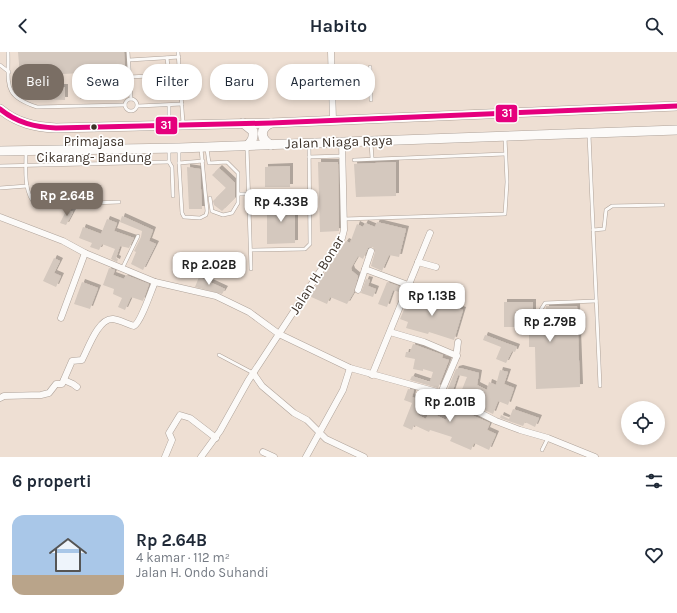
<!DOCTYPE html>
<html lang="id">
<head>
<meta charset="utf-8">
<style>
  :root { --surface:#fff; --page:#f2f2f3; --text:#1f2937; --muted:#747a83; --accent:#7a6e64 }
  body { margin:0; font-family:Karla,sans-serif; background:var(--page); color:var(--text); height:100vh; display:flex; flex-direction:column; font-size:15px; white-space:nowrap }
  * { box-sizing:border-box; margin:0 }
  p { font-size:13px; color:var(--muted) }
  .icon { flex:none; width:22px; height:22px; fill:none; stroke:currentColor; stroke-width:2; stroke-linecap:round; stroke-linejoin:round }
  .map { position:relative; height:405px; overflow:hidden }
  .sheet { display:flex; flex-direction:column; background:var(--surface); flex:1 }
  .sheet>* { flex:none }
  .banner { position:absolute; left:12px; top:12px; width:400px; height:36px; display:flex; gap:8px }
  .buttons { position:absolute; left:621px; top:349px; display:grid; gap:8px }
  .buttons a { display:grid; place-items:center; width:44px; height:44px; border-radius:50%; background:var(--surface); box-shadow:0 2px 6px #0003; font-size:20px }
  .price { position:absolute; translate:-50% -34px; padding:0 9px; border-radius:8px; background:#fff; color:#222; font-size:13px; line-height:26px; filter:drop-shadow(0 1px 2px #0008) }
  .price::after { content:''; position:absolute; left:50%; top:24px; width:12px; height:9px; margin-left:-6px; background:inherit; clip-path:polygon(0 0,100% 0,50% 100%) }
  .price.on { background:var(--accent); color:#fff }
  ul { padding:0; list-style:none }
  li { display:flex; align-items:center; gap:12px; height:100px; padding:0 12px }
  li span { display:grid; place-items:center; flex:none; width:112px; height:80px; border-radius:12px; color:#555 }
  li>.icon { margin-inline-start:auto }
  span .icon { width:48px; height:48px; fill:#fffc; stroke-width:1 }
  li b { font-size:17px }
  h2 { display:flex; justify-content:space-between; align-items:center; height:48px; padding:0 12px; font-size:17px }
  .tag { padding:0 14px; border-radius:16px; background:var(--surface); box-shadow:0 2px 6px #0003; font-size:14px; line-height:36px }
  .tag.on { background:var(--accent); color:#fff }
  header { display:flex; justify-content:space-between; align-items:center; height:52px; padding:0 12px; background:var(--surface); font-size:18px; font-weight:700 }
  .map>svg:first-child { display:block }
</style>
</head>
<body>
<header><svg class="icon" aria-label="back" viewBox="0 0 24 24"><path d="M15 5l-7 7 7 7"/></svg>Habito<svg class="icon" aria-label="search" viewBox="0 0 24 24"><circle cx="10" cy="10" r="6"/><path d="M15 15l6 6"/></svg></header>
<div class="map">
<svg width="677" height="405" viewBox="0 0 677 405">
  <defs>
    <filter id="shadow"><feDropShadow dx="3" dy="-3" stdDeviation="0" flood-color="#0004"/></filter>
  </defs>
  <rect width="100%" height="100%" fill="#eedfd3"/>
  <g fill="#d4c8be" filter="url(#shadow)">
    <polygon points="18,0 124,0 125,19 20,24"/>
    <polygon points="175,30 176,47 159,48 159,31"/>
    <polygon points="125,32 125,45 80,47 80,33"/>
    <polygon points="30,35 65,35 65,48 31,47 30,44 26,44 26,36"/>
    <polygon points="318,110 338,110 339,179 320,180"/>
    <polygon points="396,110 396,144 356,145 354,112"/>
    <polygon points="290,114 290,135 265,135 265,115"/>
    <polygon points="187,115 200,117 202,157 189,157"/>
    <polygon points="219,116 235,131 235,146 222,159 214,153 213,149 226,136 212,123"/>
    <polygon points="267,150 295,150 295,191 267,192"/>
    <polygon points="67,157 73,160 66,173 60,171"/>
    <polygon points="122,164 153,178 149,189 156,192 143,218 131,212 136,200 134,199 141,185 142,179 120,170"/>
    <polygon points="107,167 117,171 114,179 134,186 129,196 120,194 116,206 118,207 117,210 111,207 115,197 102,192 99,198 90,195 92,191 79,186 83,175 101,182"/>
    <polygon points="377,170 406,177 399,205 389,203 382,219 371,214 375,200 373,195 368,196 363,207 358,204 351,216 352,219 358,224 354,240 347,252 330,245 327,252 309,244 346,189 350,191 357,172 363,175 365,171 375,175"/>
    <polygon points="54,206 60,209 54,221 61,224 56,235 43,229"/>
    <polygon points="109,216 115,218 113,223 124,227 126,223 149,232 143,249 131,245 125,258 118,255 122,246 113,242 114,237 103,233"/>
    <polygon points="199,225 225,237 222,242 195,235"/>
    <polygon points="366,227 370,228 368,234 376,237 373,245 361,241"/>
    <polygon points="82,230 98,236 90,257 74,252"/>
    <polygon points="387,230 401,235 399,240 393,238 387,255 378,252"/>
    <polygon points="410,243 444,252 463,258 454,288 429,280 428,282 406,276 408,270 400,267"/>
    <polygon points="504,250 533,250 533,275 546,275 546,254 577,254 580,335 536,337 535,295 529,295 529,275 504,275"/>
    <polygon points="485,283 517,295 515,300 512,299 506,311 496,307 501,295 483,288"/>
    <polygon points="413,292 443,303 442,306 449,308 438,336 410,328 412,324 430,330 433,320 423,317 423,319 413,317 415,307 405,305 406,300 410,300"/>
    <polygon points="460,316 479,321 477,333 487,338 489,330 496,333 500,318 508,320 504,332 514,336 508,353 498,349 493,362 480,356 482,351 473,348 472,350 467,349 459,345 467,325 458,323 452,341 447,339 456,317"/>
    <polygon points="408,337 414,338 412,345 423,349 418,363 426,367 434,349 428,346 430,343 449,350 446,358 440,355 436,363 446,368 455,353 467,361 490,371 487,378 496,382 489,398 474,391 471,398 450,389 452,385 430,378 429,380 414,373 412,378 403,374 412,351 404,348"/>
    <polygon points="513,357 539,366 535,375 525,370 523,374 500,366 501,363 509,367"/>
  </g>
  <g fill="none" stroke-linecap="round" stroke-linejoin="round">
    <defs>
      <g id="service">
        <path d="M8 0C9 32 2 44 37 55L125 53"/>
        <polyline points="128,0 131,47"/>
        <polyline points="178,0 183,71"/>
        <polyline points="129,8 179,5"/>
        <polyline points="0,13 9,20"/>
        <polyline points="370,15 371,48"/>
        <polyline points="129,25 169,23 167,6"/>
        <circle cx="131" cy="53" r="6"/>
        <polyline points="169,53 169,72"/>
        <polyline points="138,54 182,52"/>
        <polyline points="589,83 600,334"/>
        <polyline points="371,91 372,106"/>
        <polyline points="247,95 251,217"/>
        <polyline points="179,97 179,111"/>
        <polyline points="201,97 207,159 206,163 200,166 184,165 182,161 179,111 203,109"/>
        <polyline points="207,97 209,111 227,110 238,121 238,151 232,161 223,163 212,159 210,146"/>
        <polyline points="169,98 169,110 172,115 173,144"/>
        <path d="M26 100C26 117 23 140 36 153L119 150"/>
        <polyline points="309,105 342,104"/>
        <polyline points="354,108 505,102"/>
        <polyline points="0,114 169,110"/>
        <polyline points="0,136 27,134"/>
        <polyline points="239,142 249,142"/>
        <polyline points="344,167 505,162 507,130 505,86"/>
        <polyline points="593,178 604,177 606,158 612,154 663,153"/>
        <polyline points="251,198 305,197 310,192 309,92"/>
        <polyline points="122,217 138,184"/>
        <polyline points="540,266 540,259 545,251 596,249"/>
        <polyline points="219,303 253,321"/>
        <polyline points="542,398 548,386"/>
      </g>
      <g id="minor">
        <polyline points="331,0 333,68"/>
        <polyline points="0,165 63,189 85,201 155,230 216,244 249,260 279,282 350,316 441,341 496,369 520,378 548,386 595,405"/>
        <polyline points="418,210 436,215"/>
        <polyline points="365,217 408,233"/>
        <polyline points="358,238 371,199"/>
        <polyline points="61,266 85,201"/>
        <polyline points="390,280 424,290 457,304"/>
        <polyline points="253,321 262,334 294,361 307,368 326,387 364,405"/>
        <polyline points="372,323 430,181"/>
        <polyline points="64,328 73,332 77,335"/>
        <polyline points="441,341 456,306 458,290"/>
        <path d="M0 346 4 344 41 343 49 341 56 332H62L72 309 82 308C88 297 98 266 113 267 120 268 127 272 134 274 141 270 151 239 155 230"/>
        <polyline points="263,400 274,405"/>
        <polyline points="165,405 172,388 169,381 180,363 190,366 216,386"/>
        <polyline points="201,405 220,379 248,329 342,186 344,178 342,90"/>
        <polyline points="306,405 343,338 350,316"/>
      </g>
      <g id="secondary">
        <path d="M0 57C17 71 35 75 56 76L271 71 677 54"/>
        <path d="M243 71 253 79C254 86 252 89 247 94"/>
        <path d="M271 71C259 77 260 87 271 93"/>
        <polyline points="0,99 179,96 677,78"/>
      </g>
    </defs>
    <use href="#service" stroke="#aea299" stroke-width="4"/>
    <use href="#minor" stroke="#aea299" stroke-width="7"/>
    <use href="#secondary" stroke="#aea299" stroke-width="10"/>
    <use href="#service" stroke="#fcfaf8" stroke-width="3"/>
    <use href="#minor" stroke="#fcfaf8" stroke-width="6"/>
    <use href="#secondary" stroke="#fcfaf8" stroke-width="9"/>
    <defs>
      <path id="bus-1" d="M0 57C17 71 35 75 56 76L271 71 677 54"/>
    </defs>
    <use href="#bus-1" stroke="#fff" stroke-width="8"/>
    <use href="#bus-1" stroke="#e5007d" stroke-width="5"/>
  </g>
  <circle fill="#3c3128" stroke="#fff" stroke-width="1.5" cx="94" cy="75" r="3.5"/>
  <g text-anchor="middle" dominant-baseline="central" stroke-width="3.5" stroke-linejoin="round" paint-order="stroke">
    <g font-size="13" fill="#3c3128" stroke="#fff">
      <text x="94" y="89">Primajasa<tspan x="94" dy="16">Cikarang- Bandung</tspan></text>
    </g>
    <g font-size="14" fill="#3c3128" stroke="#fff">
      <text transform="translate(339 90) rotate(-2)">Jalan Niaga Raya</text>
      <text transform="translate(317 223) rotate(-58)">Jalan H. Bonar</text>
    </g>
  </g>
  <g stroke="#fff" stroke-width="1.5">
    <rect x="495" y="52" width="23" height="19" rx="4" fill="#e5007d"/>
    <rect x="155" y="64" width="23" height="19" rx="4" fill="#e5007d"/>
  </g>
  <g font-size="11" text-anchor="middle" font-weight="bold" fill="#fff">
    <text x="507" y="65">31</text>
    <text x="166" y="77">31</text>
  </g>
</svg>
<div class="buttons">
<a><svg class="icon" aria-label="locate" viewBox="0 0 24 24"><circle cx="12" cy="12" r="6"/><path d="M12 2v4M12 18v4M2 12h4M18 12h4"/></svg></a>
</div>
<b class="price on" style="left:67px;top:165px">Rp 2.64B</b>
<b class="price" style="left:281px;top:171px">Rp 4.33B</b>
<b class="price" style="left:209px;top:234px">Rp 2.02B</b>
<b class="price" style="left:432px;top:265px">Rp 1.13B</b>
<b class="price" style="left:550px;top:291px">Rp 2.79B</b>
<b class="price" style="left:450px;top:371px">Rp 2.01B</b>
<div class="banner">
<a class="tag on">Beli</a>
<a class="tag">Sewa</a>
<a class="tag">Filter</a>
<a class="tag">Baru</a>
<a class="tag">Apartemen</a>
</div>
</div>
<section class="sheet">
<h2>6 properti<svg class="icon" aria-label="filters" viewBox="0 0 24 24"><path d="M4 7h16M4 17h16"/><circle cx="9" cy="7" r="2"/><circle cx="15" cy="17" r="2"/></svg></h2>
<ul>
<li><span style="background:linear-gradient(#a9c7e8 75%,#b9a48a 0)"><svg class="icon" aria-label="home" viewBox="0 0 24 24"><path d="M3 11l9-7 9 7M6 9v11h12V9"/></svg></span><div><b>Rp 2.64B</b><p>4 kamar · 112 m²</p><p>Jalan H. Ondo Suhandi</p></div><svg class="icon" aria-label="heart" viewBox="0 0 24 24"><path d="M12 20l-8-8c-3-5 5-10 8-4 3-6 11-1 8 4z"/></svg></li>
</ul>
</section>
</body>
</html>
